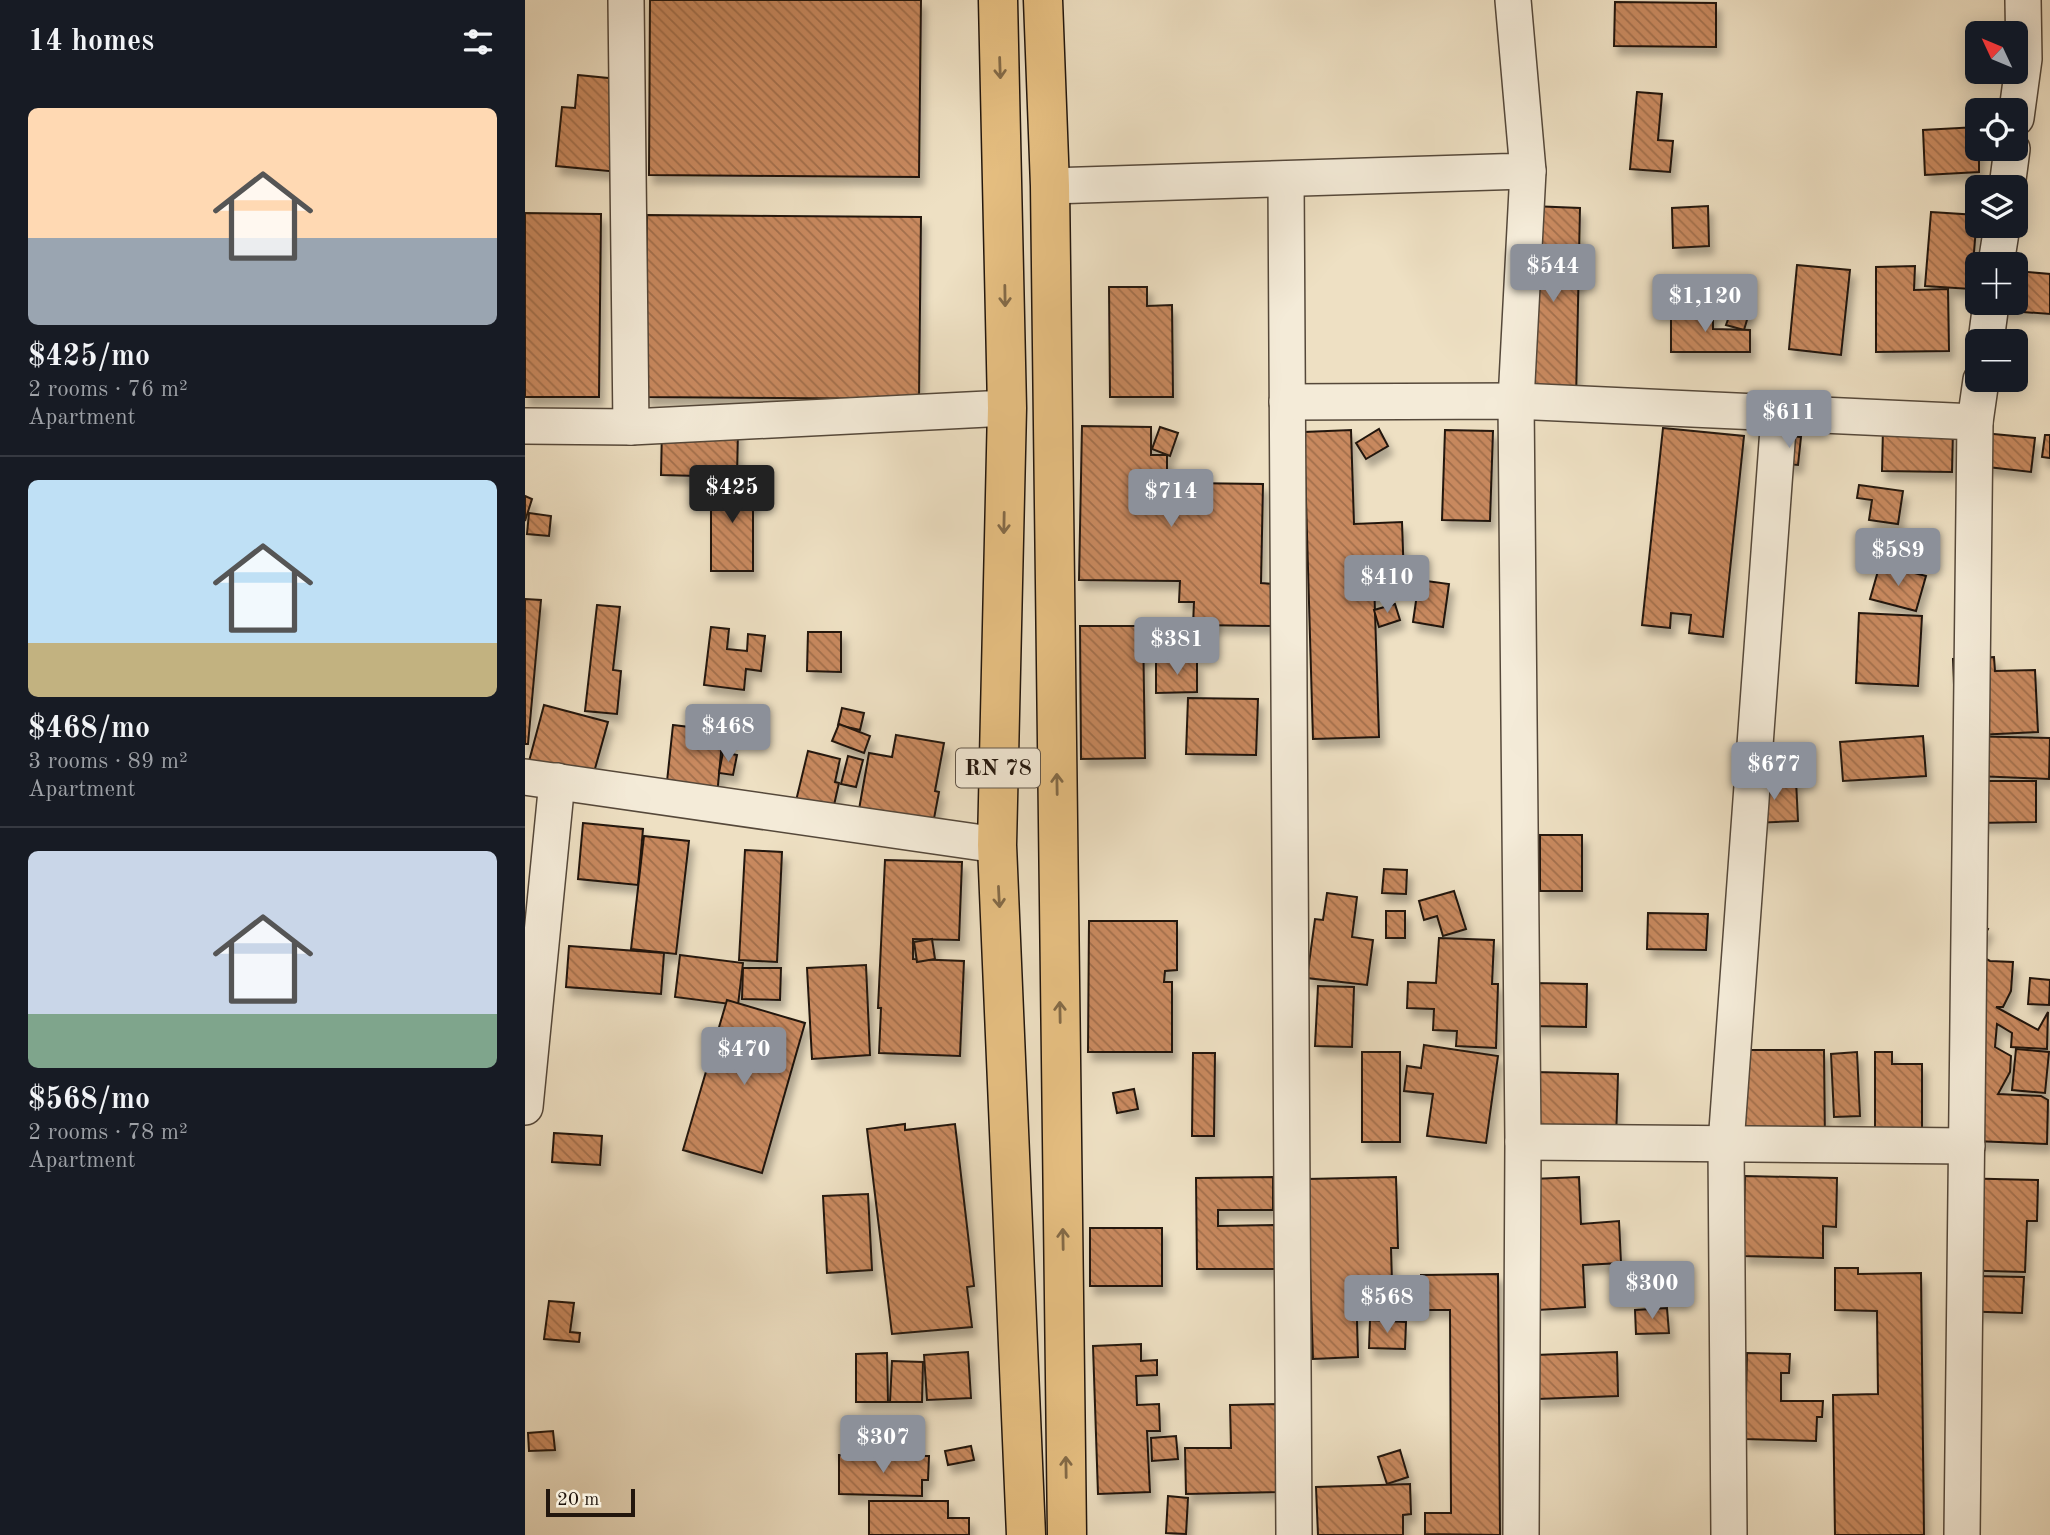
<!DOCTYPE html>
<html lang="en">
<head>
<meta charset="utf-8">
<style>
  :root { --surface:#171b24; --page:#20242c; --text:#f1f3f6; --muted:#9ea1a6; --line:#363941; --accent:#8c9099 }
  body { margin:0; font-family:"Old Standard TT",serif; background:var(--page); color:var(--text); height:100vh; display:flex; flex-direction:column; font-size:26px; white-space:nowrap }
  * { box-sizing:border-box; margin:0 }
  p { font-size:23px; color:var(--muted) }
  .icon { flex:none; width:38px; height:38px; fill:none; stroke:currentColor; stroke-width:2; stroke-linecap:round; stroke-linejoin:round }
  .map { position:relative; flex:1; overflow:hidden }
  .drawer { display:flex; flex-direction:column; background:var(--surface); width:525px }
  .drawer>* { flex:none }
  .needle { width:46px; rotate:314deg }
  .buttons { position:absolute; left:1440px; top:21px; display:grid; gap:14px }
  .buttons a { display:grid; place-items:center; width:63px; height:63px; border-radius:10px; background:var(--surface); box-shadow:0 4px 18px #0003; font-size:35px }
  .scale { position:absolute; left:21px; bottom:18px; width:89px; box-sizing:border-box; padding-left:7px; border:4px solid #22160d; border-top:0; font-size:19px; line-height:24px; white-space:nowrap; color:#22160d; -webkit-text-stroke:5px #f4ebd8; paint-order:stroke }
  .price { position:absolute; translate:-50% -60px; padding:0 16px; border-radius:7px; background:var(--accent); color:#fff; font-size:23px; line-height:46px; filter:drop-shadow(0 2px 4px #0008) }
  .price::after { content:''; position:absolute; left:50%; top:42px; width:21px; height:16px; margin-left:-10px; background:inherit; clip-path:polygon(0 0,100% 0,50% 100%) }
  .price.current { background:#222; color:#fff }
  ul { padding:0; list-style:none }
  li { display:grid; align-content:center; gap:14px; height:371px; padding:0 28px }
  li+li { border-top:2px solid var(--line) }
  li span { display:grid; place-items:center; height:217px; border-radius:10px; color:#555 }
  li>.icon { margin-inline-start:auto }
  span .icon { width:126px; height:126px; fill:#fffc; stroke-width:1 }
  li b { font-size:30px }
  h2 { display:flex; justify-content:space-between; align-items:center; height:84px; padding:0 28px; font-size:30px }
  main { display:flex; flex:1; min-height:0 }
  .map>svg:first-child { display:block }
</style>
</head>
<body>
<main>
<section class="drawer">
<h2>14 homes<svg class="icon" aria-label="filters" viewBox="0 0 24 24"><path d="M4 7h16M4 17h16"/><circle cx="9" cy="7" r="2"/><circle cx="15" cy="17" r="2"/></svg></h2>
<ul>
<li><span style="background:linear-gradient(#ffd9b3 60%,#9aa5b1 0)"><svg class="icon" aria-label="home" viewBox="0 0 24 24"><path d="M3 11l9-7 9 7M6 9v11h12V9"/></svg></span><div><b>$425/mo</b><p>2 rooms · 76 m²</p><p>Apartment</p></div></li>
<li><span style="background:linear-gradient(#bfe0f5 75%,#c2b280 0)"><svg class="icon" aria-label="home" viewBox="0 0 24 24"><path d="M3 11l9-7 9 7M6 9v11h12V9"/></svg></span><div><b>$468/mo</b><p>3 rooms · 89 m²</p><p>Apartment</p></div></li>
<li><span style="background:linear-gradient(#c9d6e8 75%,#7fa58c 0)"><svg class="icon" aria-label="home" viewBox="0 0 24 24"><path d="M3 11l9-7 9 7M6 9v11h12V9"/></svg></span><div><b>$568/mo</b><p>2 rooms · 78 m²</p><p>Apartment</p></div></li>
</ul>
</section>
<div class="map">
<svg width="1525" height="1535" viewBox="0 0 1525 1535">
  <defs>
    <pattern id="building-back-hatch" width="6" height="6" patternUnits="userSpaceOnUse" patternTransform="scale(1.75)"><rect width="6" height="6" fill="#c8895e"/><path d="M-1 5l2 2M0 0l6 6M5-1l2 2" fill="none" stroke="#a26f4c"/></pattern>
    <filter id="shadow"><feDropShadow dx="4.5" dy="8" stdDeviation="3.5" flood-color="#0004"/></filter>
  </defs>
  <rect width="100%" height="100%" fill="#eee0c3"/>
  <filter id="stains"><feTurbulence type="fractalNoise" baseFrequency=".00286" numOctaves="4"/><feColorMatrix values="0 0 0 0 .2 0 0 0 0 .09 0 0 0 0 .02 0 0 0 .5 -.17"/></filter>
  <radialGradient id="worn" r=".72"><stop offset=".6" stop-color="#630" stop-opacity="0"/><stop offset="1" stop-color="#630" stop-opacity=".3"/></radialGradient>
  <g fill="url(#building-back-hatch)" stroke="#22160d" stroke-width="2" filter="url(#shadow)">
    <polygon points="125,0 396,0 394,177 124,175"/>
    <polygon points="1090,2 1191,3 1191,47 1089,46"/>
    <polygon points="53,75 103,80 94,172 31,166 37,107 50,108"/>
    <polygon points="1112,92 1137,94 1133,140 1148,141 1145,172 1105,169"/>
    <polygon points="1452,127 1452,149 1459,150 1454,151 1454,172 1400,175 1398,130"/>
    <polygon points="1006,206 1055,208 1051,401 1002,400"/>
    <polygon points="1183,206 1184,246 1148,248 1147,208"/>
    <polygon points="1406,212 1452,215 1446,289 1400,286"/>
    <polygon points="0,213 76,214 74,397 0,397"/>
    <polygon points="122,215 396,217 394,399 120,397"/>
    <polygon points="1272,265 1325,270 1316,355 1264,349"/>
    <polygon points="1390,266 1389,290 1423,289 1424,351 1351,352 1351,267"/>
    <polygon points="1491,271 1525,274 1525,314 1472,310 1472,303 1491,303"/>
    <polygon points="584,287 622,287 622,306 647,305 648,397 585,397"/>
    <polygon points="1207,308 1224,313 1219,330 1201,325"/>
    <polygon points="1146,310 1188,310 1188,329 1225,330 1225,352 1146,352"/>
    <polygon points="557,426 626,427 626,455 642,455 642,479 662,479 661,483 738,484 736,583 748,584 747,626 668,625 669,602 654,602 655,581 554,580"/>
    <polygon points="635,427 653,433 645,456 627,449"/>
    <polygon points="137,428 213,430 212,477 136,475"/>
    <polygon points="1138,428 1219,436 1198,637 1164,633 1166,615 1146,613 1145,628 1117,625"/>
    <polygon points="1358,428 1428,430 1427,472 1357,471"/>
    <polygon points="854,429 863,446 841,459 831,443"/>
    <polygon points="826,430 829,524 877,522 879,580 849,581 854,737 788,739 779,432"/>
    <polygon points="920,430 968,431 965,521 917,520"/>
    <polygon points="1458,433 1510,438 1506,472 1454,466"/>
    <polygon points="1255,435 1276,437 1273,465 1252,463"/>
    <polygon points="1520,435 1525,435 1525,458 1517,457"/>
    <rect x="186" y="479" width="42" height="92"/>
    <polygon points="1334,485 1378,491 1373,524 1344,520 1347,500 1332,498"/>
    <polygon points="0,496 7,499 0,521"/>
    <polygon points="4,513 26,516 24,536 2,534"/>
    <polygon points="1355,564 1401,576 1391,611 1345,599"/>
    <polygon points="894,580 924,584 918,627 888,622"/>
    <polygon points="0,599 16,600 3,744 0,744"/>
    <polygon points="870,604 875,620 854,627 849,610"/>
    <polygon points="72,605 95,607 88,670 96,671 92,714 60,711"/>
    <polygon points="1334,613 1397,616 1393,686 1331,683"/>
    <polygon points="555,626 618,626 620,758 556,759"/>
    <polygon points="186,627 204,629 202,649 222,651 223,634 240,636 236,671 221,669 219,690 179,685"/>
    <polygon points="283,632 316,632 316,672 282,671"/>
    <polygon points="1469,657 1470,671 1510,670 1513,732 1431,736 1428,659"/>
    <polygon points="672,661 672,692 631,693 631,662"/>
    <polygon points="663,698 733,699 731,755 661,754"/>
    <polygon points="19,705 83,722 66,783 3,765"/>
    <polygon points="317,708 339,713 335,730 313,725"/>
    <polygon points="314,724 345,736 339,753 307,741"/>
    <polygon points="148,725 198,731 192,796 141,791"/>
    <polygon points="371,735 419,743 410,791 414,792 407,829 333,815 344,753 367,757"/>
    <polygon points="1398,736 1401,776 1318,781 1315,742"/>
    <polygon points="1436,736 1525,738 1524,779 1451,776"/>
    <polygon points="283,751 315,759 310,782 314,783 307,814 270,805"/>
    <polygon points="198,752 212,755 208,775 194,773"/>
    <polygon points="323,756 338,760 331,787 316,784"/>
    <polygon points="1271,780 1273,821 1227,823 1225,782"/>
    <polygon points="1463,781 1511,781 1511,822 1449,823"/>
    <polygon points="58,823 118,829 113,885 53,879"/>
    <rect x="1015" y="835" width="42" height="56"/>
    <polygon points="119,836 164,841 151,954 106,949"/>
    <polygon points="220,850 257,852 252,962 214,960"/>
    <polygon points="360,860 437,862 434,940 388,939 388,959 439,961 435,1056 354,1053 356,1008 353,1008"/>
    <polygon points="859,869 882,870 881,894 857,893"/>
    <polygon points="929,891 941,929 918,936 912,916 899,920 894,901"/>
    <polygon points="802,893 832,897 827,937 848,940 842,985 782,978 790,919 798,920"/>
    <rect x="861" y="911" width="19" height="27"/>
    <polygon points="1123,913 1183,914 1181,950 1122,949"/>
    <polygon points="564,921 652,921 652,970 640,971 639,982 647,982 647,1052 563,1052"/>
    <polygon points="1434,924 1455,925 1463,929 1450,953 1465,961 1488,962 1486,991 1478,1007 1471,1007 1513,1030 1523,1012 1522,1049 1486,1047 1487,1033 1472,1024 1470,1047 1486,1056 1485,1072 1473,1094 1516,1096 1523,1100 1522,1144 1425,1140"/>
    <polygon points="914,938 969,940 967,984 973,984 971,1048 931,1046 932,1031 908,1030 909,1009 882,1008 883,982 911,983"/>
    <polygon points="407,939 410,959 392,962 389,942"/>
    <polygon points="44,946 139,953 136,994 41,987"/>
    <polygon points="155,955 218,963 213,1005 150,997"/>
    <polygon points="341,965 345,1055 287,1059 282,968"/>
    <polygon points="218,968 256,968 255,1000 217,999"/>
    <polygon points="1505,978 1525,980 1524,1005 1503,1004"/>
    <polygon points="1008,983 1062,984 1061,1027 1007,1026"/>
    <polygon points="793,986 829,987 827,1047 790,1046"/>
    <polygon points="202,1000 280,1023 237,1173 158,1150"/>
    <polygon points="899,1045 973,1056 961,1143 902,1136 908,1094 879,1091 882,1066 896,1068"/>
    <polygon points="1491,1049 1524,1052 1520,1093 1487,1090"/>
    <polygon points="1219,1050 1299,1050 1300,1145 1219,1145"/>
    <rect x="837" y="1052" width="38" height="90"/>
    <polygon points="1332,1052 1335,1116 1309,1117 1306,1054"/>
    <polygon points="1350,1052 1367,1052 1367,1064 1397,1064 1397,1145 1350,1145"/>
    <polygon points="668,1053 690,1053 689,1136 667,1136"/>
    <polygon points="1010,1072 1093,1074 1091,1141 1009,1140"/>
    <polygon points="609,1089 613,1109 592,1113 588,1093"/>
    <polygon points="380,1124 380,1130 430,1124 449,1286 442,1287 447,1327 367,1334 342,1129"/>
    <polygon points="29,1133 77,1136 75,1165 27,1162"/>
    <polygon points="1220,1176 1312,1178 1311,1227 1298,1226 1298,1258 1218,1256"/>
    <polygon points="748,1177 748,1210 693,1210 693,1226 749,1225 750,1269 672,1269 671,1178"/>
    <polygon points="871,1177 873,1248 866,1248 867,1283 831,1285 833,1357 788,1359 782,1179"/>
    <polygon points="1054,1177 1056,1224 1094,1221 1096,1263 1058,1265 1060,1307 1013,1310 1007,1179"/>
    <polygon points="1426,1178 1513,1180 1512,1221 1502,1221 1500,1272 1424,1270"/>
    <polygon points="343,1194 347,1270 302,1273 298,1196"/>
    <rect x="565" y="1228" width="72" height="58"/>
    <polygon points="1310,1268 1333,1268 1333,1274 1396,1273 1399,1535 1310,1535 1308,1395 1353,1394 1352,1311 1310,1310"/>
    <polygon points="973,1274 975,1535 900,1534 900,1513 926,1513 925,1310 885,1310 885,1294 896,1294 896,1275"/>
    <polygon points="1448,1276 1499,1277 1497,1313 1428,1311"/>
    <polygon points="24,1301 49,1303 45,1332 55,1333 54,1342 19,1339"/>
    <polygon points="1142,1308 1144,1333 1111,1334 1110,1310"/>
    <polygon points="845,1320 881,1322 880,1349 844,1348"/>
    <polygon points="616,1344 616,1361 632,1360 632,1375 611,1376 612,1405 634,1404 635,1431 622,1431 625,1492 573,1494 568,1346"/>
    <polygon points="443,1352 446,1398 402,1400 399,1355"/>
    <polygon points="1092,1352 1093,1396 1012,1399 1010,1355"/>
    <polygon points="362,1353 363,1402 331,1402 331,1354"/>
    <polygon points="1222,1353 1265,1354 1264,1373 1256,1373 1256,1401 1298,1401 1297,1417 1292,1417 1291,1441 1220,1439"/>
    <polygon points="367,1361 398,1362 397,1402 365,1402"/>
    <polygon points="754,1404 755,1492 661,1494 660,1448 706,1448 705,1405"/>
    <polygon points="28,1431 30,1450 4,1451 3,1433"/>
    <polygon points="651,1436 653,1459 627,1461 626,1438"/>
    <polygon points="446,1446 449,1460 423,1465 420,1451"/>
    <polygon points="875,1450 883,1477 862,1484 853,1457"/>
    <polygon points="314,1455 404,1456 403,1480 397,1480 397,1496 314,1494"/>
    <polygon points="885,1484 886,1514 878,1515 878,1535 793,1535 791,1487"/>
    <polygon points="643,1496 663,1498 661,1534 641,1533"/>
    <polygon points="344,1501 423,1501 423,1518 444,1518 444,1535 344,1535"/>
  </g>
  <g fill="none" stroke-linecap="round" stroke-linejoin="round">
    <defs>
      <g id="minor">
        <polyline points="101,0 106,427"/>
        <polyline points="1491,118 1499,59 1498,0"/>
        <polyline points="761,179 769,1535"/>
        <polyline points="525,186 1003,171 988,0"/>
        <polyline points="1482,187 1487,149"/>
        <polyline points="1471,264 1477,226"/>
        <polyline points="1461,341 1466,303"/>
        <polyline points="762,402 991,401 1450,422 1437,1535"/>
        <polyline points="1450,422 1456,380"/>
        <polyline points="0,426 106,427 482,408"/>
        <polyline points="0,777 472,845"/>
        <polyline points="0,1107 32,781"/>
        <polyline points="998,1142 1442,1146"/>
        <polyline points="996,1535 998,1142 991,401 1003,171"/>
        <polyline points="1204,1535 1201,1144 1254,415"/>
      </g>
      <g id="primary">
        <polyline points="473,0 482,408 472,845 501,1535"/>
        <polyline points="518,0 525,186 542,1535"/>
      </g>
    </defs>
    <use href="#minor" stroke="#55483a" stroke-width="38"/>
    <use href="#primary" stroke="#22160d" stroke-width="41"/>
    <use href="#minor" stroke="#f4ebd8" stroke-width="35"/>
    <use href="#primary" stroke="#e7c082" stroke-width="38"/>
  </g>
  <defs><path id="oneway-shaft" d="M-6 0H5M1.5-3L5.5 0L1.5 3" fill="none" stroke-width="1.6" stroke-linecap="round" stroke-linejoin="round" transform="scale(1.75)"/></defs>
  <g stroke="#846b48">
    <use href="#oneway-shaft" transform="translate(475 68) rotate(88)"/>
    <use href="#oneway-shaft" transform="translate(480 296) rotate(89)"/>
    <use href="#oneway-shaft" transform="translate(479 523) rotate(91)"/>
    <use href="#oneway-shaft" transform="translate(532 784) rotate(-91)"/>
    <use href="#oneway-shaft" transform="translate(474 897) rotate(87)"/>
    <use href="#oneway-shaft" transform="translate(535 1012) rotate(-91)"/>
    <use href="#oneway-shaft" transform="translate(538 1239) rotate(-91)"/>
    <use href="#oneway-shaft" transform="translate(541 1467) rotate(-91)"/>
  </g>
  <g text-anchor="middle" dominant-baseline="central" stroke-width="6" stroke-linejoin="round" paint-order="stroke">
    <rect fill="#f4ebd8" stroke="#61564a" stroke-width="2" x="431" y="748.5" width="84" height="39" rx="5"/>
    <g font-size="23" font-weight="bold" fill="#22160d">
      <text x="473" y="768">RN 78</text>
    </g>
  </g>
  <rect width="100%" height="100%" filter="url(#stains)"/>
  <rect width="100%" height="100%" fill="url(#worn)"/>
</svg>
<div class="buttons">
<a><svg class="needle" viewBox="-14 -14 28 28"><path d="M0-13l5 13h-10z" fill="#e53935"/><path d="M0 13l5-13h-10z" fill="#9ea1a6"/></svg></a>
<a><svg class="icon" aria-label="locate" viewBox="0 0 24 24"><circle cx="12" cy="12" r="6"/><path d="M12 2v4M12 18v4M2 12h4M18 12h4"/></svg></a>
<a><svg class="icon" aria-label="layers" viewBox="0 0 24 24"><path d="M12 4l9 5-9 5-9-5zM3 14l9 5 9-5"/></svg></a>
<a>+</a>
<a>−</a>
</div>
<div class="scale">20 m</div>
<b class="price" style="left:1028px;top:304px">$544</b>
<b class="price" style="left:1180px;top:334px">$1,120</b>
<b class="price" style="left:1264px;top:450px">$611</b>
<b class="price current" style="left:207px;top:525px">$425</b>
<b class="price" style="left:646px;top:529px">$714</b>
<b class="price" style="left:1373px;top:588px">$589</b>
<b class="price" style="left:862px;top:615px">$410</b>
<b class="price" style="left:652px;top:677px">$381</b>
<b class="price" style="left:203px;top:764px">$468</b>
<b class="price" style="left:1249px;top:802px">$677</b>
<b class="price" style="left:219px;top:1087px">$470</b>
<b class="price" style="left:1127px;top:1321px">$300</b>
<b class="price" style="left:862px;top:1335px">$568</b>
<b class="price" style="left:358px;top:1475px">$307</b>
</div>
</main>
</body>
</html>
